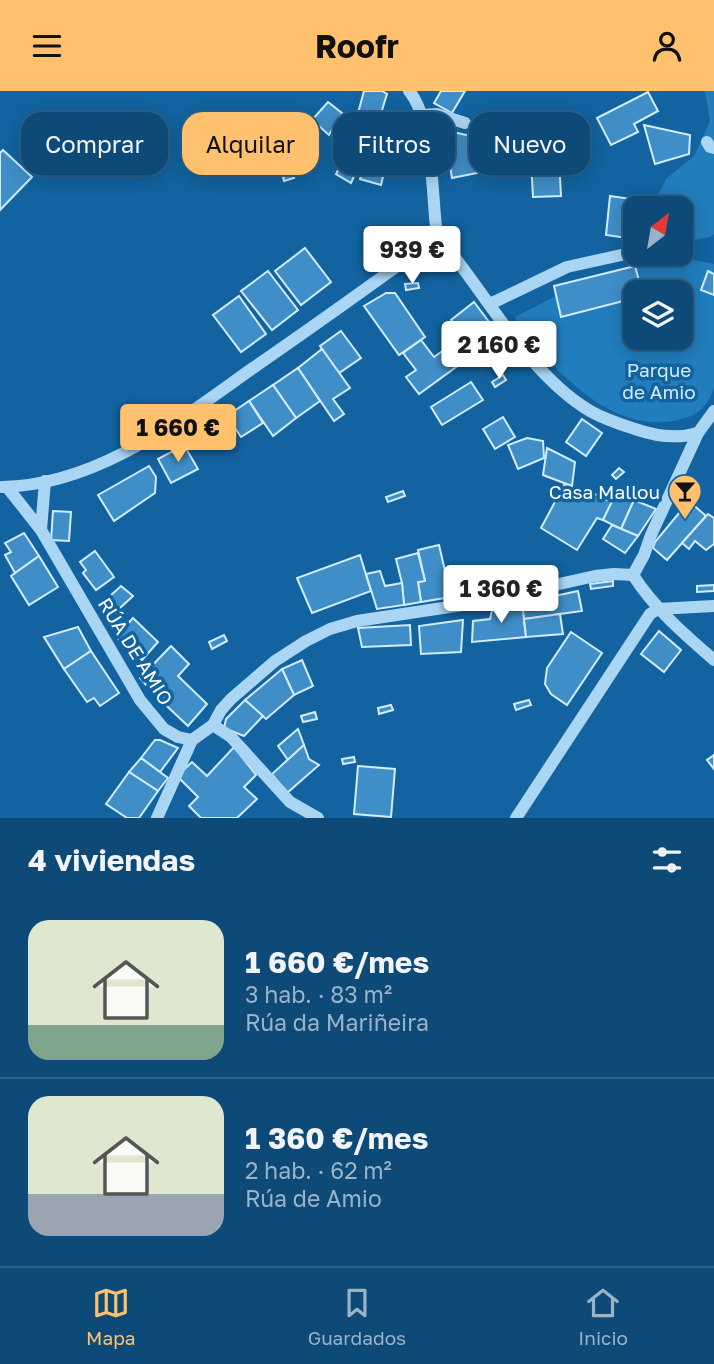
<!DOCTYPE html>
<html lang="es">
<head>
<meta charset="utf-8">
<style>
  :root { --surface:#0e4a77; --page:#17517c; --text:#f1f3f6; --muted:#9bb3c6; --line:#2e6289; --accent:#ffc16d }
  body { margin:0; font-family:"Golos Text",sans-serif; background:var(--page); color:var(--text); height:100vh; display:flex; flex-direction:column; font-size:26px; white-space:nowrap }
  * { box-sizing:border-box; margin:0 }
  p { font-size:23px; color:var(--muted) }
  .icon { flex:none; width:38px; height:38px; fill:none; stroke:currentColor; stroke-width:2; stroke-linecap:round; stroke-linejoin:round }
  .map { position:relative; height:727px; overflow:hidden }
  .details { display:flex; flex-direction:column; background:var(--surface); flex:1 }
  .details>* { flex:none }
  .hud { position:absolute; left:21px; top:21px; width:672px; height:63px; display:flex; gap:14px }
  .needle { width:46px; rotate:31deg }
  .fabs { position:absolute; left:623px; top:105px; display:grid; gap:14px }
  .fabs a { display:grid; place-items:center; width:70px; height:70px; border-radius:14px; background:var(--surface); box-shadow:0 4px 18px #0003,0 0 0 2px var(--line); font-size:35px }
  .price { position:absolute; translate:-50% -60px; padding:0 16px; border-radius:7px; background:#fff; color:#222; font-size:23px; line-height:46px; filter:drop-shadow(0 2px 4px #0008) }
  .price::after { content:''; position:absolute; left:50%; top:42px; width:21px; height:16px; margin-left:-10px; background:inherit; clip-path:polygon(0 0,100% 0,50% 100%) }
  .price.active { background:var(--accent); color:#111 }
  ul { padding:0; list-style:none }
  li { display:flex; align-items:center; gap:21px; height:175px; padding:0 28px }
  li+li { border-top:2px solid var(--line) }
  li span { display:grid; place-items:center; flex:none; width:196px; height:140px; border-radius:21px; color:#555 }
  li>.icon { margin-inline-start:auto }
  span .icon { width:84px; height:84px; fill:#fffc; stroke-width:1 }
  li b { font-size:30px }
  h2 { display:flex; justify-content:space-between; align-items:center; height:84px; padding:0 28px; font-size:30px }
  .tag { padding:0 24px; border-radius:21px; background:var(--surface); box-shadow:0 4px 18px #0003,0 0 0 2px var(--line); font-size:24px; line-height:63px }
  .tag.active { background:var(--accent); color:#111 }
  header { display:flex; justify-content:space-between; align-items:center; height:91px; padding:0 28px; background:var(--accent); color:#111; font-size:32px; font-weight:700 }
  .tabs { display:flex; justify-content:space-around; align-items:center; height:98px; border-top:2px solid var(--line); background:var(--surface); font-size:19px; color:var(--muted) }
  .tabs a { display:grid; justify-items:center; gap:4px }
  .tabs .active { color:var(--accent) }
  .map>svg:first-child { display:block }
</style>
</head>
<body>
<header><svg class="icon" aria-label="menu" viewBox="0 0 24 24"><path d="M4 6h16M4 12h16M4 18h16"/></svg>Roofr<svg class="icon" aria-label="person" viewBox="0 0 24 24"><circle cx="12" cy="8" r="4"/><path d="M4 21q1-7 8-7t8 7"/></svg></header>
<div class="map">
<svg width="714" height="727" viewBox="0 0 714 727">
  <rect width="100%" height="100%" fill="#12639f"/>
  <g fill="#217dbc">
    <polygon points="705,0 714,0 714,143 710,146 681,152 681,117 652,117 666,88 694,65 710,30"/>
    <path d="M669 164 714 173C714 202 714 230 714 259 714 270 714 285 714 296 710 313 698 324 682 328 612 347 556 279 516 232L515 226 556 205 562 226 635 207V247H681V201H642L635 175Z"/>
  </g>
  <g fill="#3f8ec7" stroke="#d2ecfe" stroke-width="2">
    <polygon points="364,0 382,0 387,3 368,64 348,59"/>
    <polygon points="441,0 465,0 452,22 434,12"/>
    <polygon points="648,1 658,20 634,33 638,41 611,54 597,27"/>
    <polygon points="328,11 342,22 329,44 312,29"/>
    <polygon points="382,20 402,27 390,70 368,64"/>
    <polygon points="644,34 690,44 689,63 655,73"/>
    <polygon points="444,39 489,49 492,79 452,87"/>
    <polygon points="508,51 508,55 517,54 518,57 530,56 531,76 492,79 490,52"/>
    <polygon points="3,59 32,86 0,119 0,62"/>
    <polygon points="348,59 364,63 351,92 336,83"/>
    <polygon points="368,64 387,69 381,94 360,88"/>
    <polygon points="559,68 561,105 533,106 531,70"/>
    <polygon points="292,83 294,87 284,90 283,86"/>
    <polygon points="610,105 639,109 638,117 635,117 635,148 606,144"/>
    <polygon points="305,157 331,191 301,214 275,180"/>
    <polygon points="667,166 668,176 658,176 658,167"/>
    <polygon points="635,175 642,201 635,201 635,207 561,226 554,195"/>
    <polygon points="268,180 298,219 272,239 241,200"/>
    <polygon points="708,180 714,183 714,204 701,199"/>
    <polygon points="418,192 419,197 406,199 405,193"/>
    <polygon points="386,202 395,202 425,246 399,264 364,215"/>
    <polygon points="239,205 266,243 241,261 213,224"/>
    <polygon points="474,211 502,248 479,266 451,229"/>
    <polygon points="341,240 361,267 339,282 320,255"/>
    <polygon points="421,249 434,266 451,254 463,271 419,303 406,286 416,279 403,262"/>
    <polygon points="322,258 350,297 333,308 344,323 334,330 298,277"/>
    <polygon points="298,277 320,310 296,327 273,294"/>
    <polygon points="503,284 506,289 495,296 492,291"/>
    <polygon points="471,291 483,309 442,334 431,316"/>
    <polygon points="273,294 296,327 273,345 249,310"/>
    <polygon points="249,310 263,332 241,346 227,325"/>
    <polygon points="503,326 515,346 495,358 483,338"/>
    <polygon points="582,328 602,342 586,365 566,351"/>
    <polygon points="527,347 543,350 544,367 518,378 508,354"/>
    <polygon points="184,354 198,378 171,392 158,368"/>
    <polygon points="547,357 575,371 572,395 543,384"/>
    <polygon points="149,375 156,386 155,402 114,430 98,404"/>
    <polygon points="619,377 624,381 616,388 612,384"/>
    <polygon points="564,394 583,401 584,398 612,411 603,429 597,427 577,459 541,437"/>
    <polygon points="403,400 405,405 388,411 386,406"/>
    <polygon points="616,402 634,409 621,438 603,429"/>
    <polygon points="634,409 656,418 638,445 621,438"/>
    <polygon points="689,410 706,425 667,469 653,457 655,451"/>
    <polygon points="53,420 71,421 69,450 51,449"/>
    <polygon points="708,423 714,427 714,453 706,459 695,450 689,458 682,452"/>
    <polygon points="612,434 638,445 625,462 603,448"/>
    <polygon points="24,442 39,465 15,482 5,464 11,461 5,452"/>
    <polygon points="439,454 451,506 421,511 418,491 425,490 418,459"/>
    <polygon points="95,460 114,486 96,499 83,482 86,479 80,471"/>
    <polygon points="418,462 425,490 418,491 421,511 404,514 402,492 396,468"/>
    <polygon points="360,464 371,500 312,522 297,487"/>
    <polygon points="39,465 58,496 29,514 11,485"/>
    <polygon points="380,480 385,495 402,492 404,514 377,518 366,483"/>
    <polygon points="613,490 613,495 591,498 590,493"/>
    <polygon points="714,494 714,500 697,501 697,495"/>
    <polygon points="121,495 133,505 107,529 100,514"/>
    <polygon points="578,500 582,520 524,528 522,512"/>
    <polygon points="522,512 526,546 472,551 473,530 490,528 492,519"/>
    <polygon points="560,523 563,543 526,546 524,528"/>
    <polygon points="133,527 158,551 142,569 116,546"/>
    <polygon points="463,529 461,561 421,563 419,535"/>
    <polygon points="410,534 411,554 362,556 358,537"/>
    <polygon points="78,536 91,560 64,578 44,546"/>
    <polygon points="659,540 681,559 664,581 641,563"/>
    <polygon points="571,541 602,562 567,614 551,603 545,593 547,577"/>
    <polygon points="224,544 227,550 212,558 209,551"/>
    <polygon points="171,555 189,573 178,585 207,613 188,635 154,603 140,587"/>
    <polygon points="91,560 119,602 100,615 94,607 87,611 64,578"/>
    <polygon points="302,569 313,595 294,604 282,578"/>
    <polygon points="282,578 294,604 266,628 245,609"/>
    <polygon points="245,609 263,625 244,645 224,637 226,628"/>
    <polygon points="529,609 531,614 516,619 514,613"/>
    <polygon points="391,614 393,619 379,623 378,617"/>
    <polygon points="315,621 317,628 303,631 301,625"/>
    <polygon points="298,638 304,654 288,669 278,655"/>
    <polygon points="155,649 160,649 178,657 160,681 141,667"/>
    <polygon points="304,654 309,668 319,674 287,702 272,683"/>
    <polygon points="234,656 256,684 244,696 257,708 237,727 201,727 189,715 198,706 177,685 192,671 207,685"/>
    <polygon points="714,664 714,678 707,669"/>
    <polygon points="354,666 355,671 343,673 342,668"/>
    <polygon points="141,667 168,687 158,700 129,681"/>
    <polygon points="358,675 395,678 391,726 354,723"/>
    <polygon points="129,681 158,700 139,727 127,727 106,713"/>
  </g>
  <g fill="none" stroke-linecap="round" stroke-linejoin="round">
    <g stroke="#aad6f4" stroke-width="12">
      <path d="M409 0C432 26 432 100 436 136L441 149C487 204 528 283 590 320 604 328 619 333 635 338 655 345 678 348 698 342"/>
      <polyline points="422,24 437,23 465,32"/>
      <polyline points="707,51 710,56 714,57"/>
      <polyline points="490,213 567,176 635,161"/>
      <path d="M2 396C98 394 178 330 253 277 307 240 360 202 414 163L441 149"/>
      <polyline points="7,396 41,439 140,609 164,638 178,646 192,649 213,634 221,619 231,608 275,570 306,550 330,538 357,530 469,513 595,485 614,483 633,484"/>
      <polyline points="41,439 45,390"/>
      <polyline points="633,484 644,464 651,444 698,342 714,320"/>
      <path d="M633 484C654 517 684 543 714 569"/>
      <polyline points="213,634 231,646 290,711 318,727"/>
      <polyline points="157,727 192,649"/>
      <polyline points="516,727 650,523 658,518 714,515"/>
    </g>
  </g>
  <defs>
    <symbol id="bar-pin" viewBox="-11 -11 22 30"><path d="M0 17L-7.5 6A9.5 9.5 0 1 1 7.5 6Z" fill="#ffc16d" stroke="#12639f"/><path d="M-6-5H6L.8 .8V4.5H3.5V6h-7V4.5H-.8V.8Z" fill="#111"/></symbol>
  </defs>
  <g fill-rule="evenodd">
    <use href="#bar-pin" x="666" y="381" width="38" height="52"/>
  </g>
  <g text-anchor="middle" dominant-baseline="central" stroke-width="7" stroke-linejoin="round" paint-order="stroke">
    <g font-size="19" fill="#d2ecfe" stroke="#12639f">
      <text x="659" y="278">Parque<tspan x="659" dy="22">de Amio</tspan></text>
    </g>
    <g font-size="19" fill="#fff" stroke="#12639f" text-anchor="end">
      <text x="660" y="400">Casa Mallou</text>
    </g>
    <g font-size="19" fill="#fff" stroke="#12639f">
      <text transform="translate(136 560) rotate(58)">RÚA DE AMIO</text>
    </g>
  </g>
</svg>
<div class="fabs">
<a><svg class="needle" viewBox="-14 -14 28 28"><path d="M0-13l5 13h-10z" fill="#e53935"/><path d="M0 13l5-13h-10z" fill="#9bb3c6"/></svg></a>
<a><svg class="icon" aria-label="layers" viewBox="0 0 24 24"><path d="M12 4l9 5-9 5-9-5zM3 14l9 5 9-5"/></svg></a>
</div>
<b class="price" style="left:412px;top:195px">939 €</b>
<b class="price" style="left:499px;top:290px">2 160 €</b>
<b class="price active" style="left:178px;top:373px">1 660 €</b>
<b class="price" style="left:501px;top:534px">1 360 €</b>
<div class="hud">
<a class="tag">Comprar</a>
<a class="tag active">Alquilar</a>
<a class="tag">Filtros</a>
<a class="tag">Nuevo</a>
</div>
</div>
<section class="details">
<h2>4 viviendas<svg class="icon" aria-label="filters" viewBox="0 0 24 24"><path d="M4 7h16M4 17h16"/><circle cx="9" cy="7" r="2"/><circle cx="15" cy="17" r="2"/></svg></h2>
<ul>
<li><span style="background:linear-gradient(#dfe7d0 75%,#7fa58c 0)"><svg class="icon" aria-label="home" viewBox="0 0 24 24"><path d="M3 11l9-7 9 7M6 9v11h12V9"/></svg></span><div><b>1 660 €/mes</b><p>3 hab. · 83 m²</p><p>Rúa da Mariñeira</p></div></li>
<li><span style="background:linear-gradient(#dfe7d0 70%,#9aa5b1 0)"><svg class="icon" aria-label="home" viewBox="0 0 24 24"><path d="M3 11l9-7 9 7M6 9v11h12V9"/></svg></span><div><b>1 360 €/mes</b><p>2 hab. · 62 m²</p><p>Rúa de Amio</p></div></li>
</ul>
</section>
<nav class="tabs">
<a class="active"><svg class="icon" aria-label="map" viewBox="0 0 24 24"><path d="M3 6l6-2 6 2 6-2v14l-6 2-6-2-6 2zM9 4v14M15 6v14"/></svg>Mapa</a>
<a><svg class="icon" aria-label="saved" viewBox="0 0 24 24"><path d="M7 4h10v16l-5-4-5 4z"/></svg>Guardados</a>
<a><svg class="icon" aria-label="home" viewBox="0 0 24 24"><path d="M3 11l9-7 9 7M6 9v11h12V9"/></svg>Inicio</a>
</nav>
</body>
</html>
